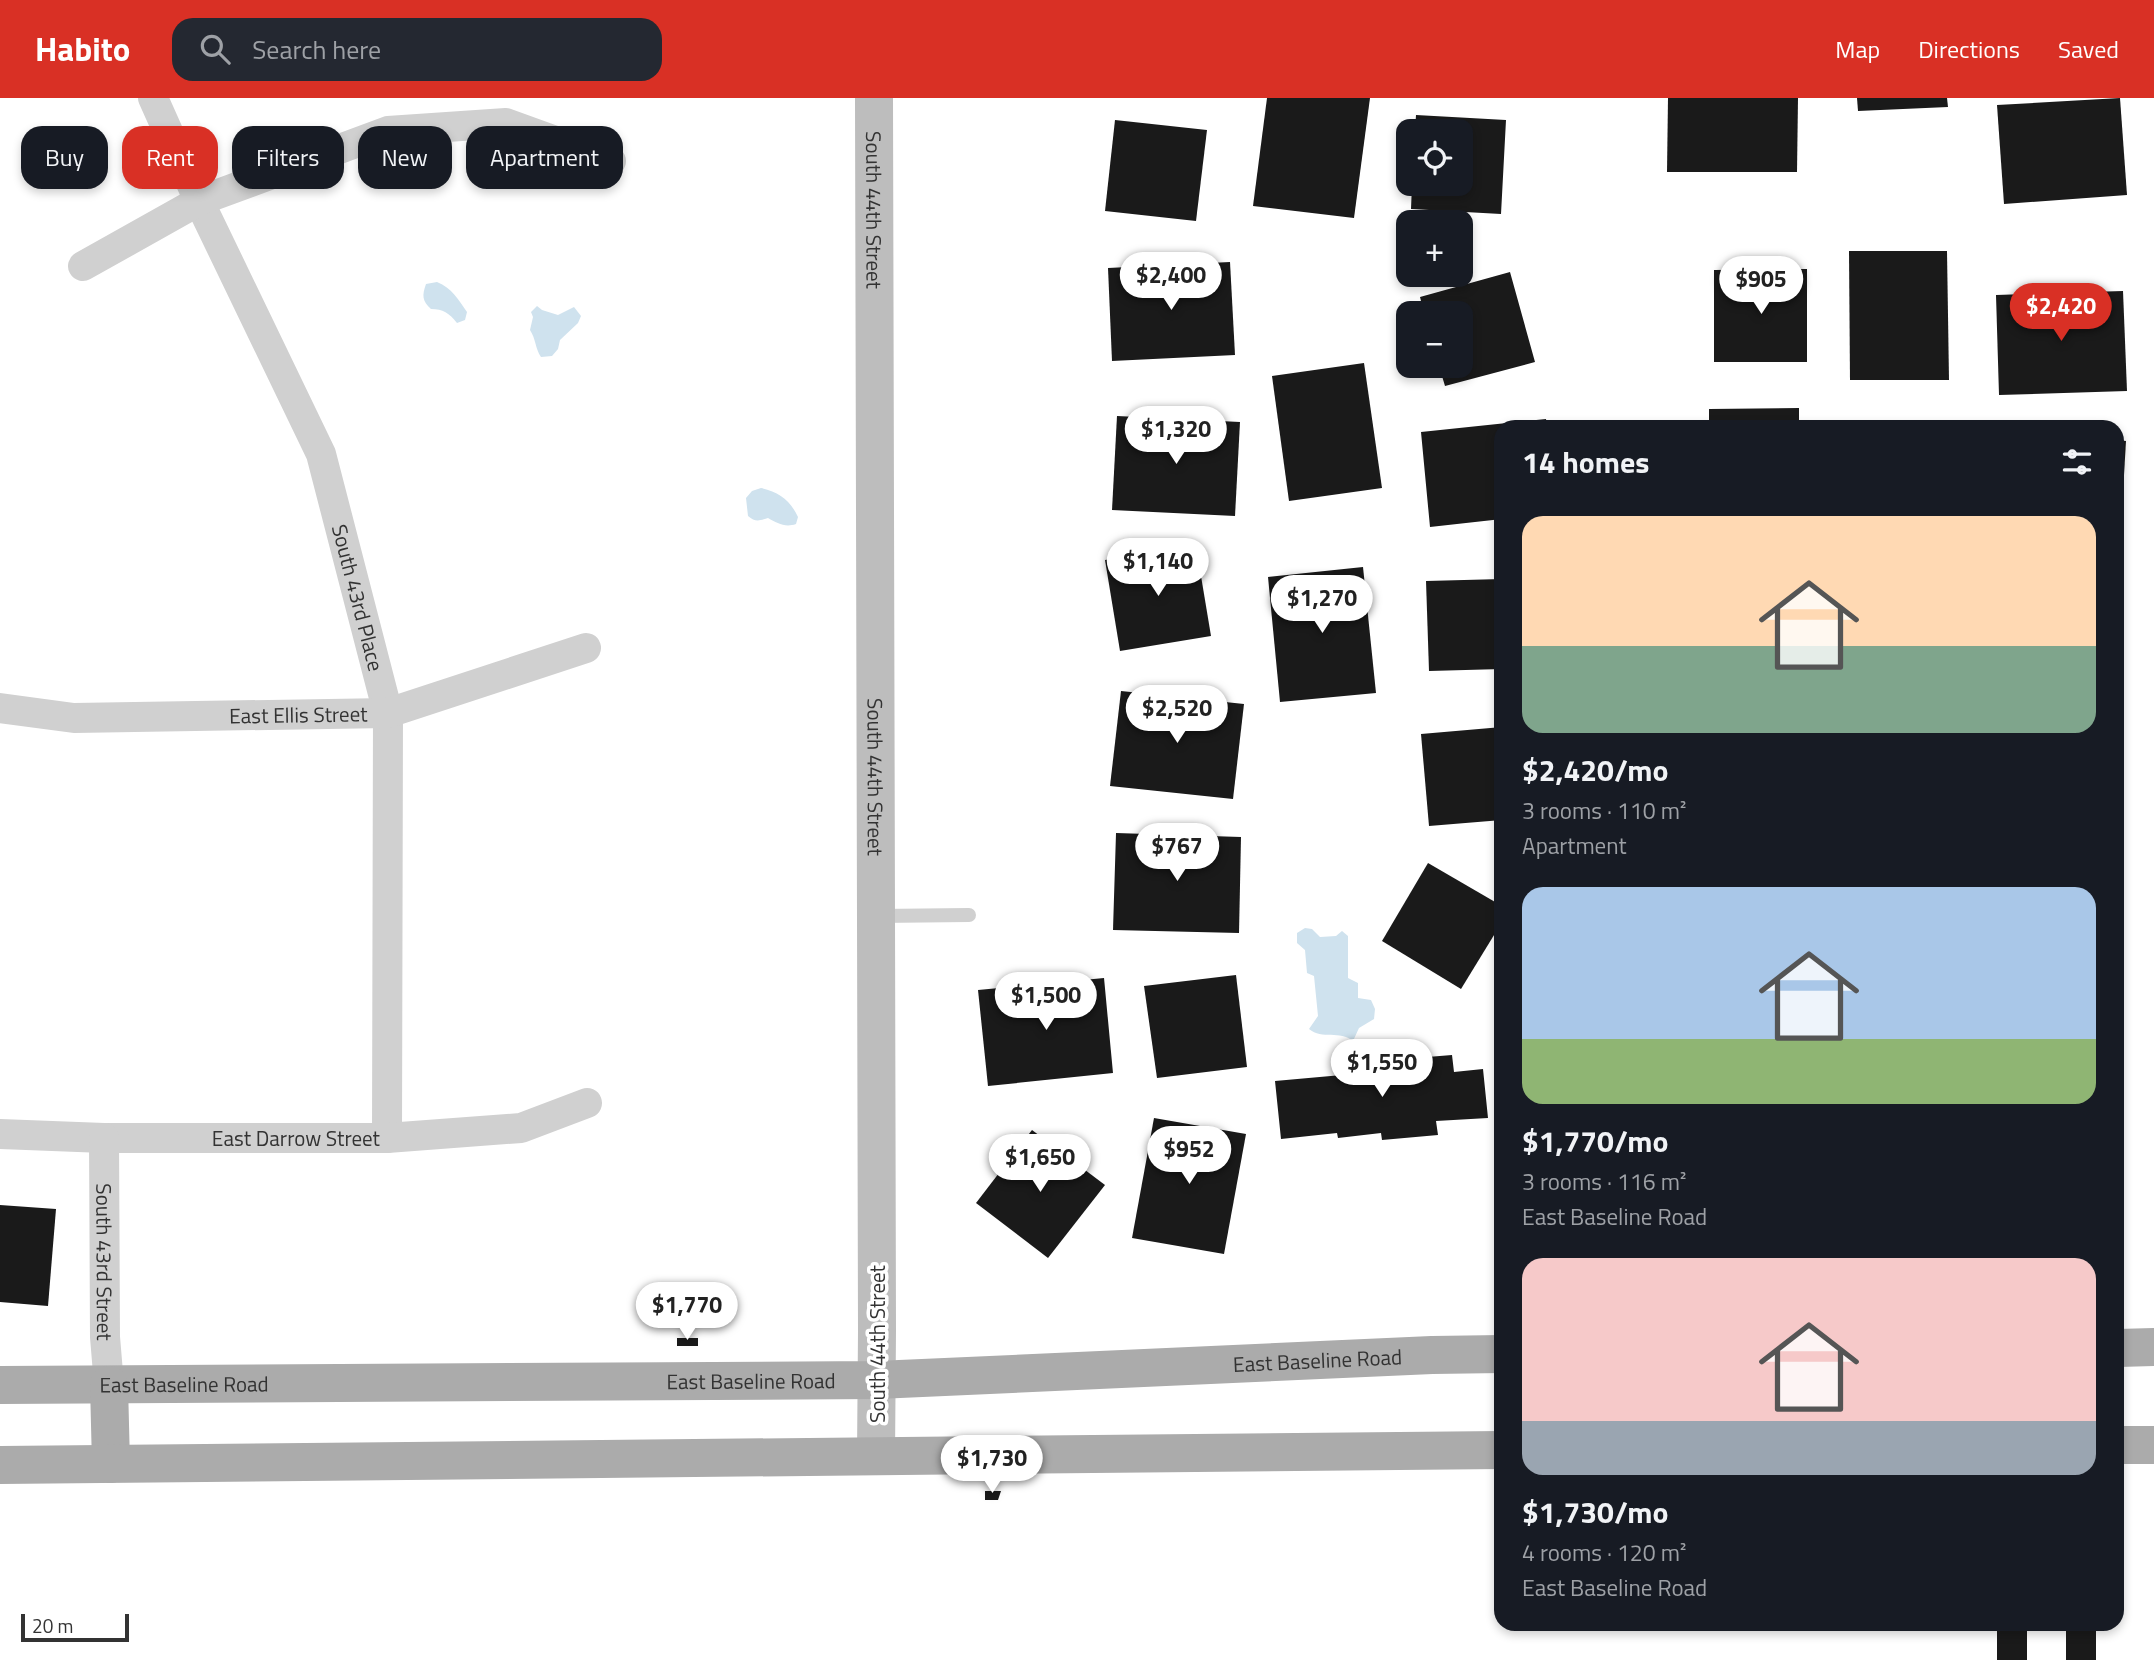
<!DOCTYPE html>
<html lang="en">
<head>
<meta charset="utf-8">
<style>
  :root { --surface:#171b24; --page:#242831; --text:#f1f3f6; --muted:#9ea1a6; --accent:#d93025 }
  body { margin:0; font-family:"Titillium Web",sans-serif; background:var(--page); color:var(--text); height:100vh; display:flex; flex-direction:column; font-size:26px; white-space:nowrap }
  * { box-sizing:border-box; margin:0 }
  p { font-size:23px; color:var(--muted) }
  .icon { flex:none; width:38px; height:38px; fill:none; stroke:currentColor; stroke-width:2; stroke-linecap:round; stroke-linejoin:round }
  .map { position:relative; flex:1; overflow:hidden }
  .panel { position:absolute; left:1494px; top:322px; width:630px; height:1211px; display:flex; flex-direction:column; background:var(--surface); border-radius:21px; box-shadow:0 4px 10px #0003 }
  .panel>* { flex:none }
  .top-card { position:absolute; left:21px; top:28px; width:665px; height:63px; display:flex; gap:14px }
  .fabs { position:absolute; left:1396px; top:21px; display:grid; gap:14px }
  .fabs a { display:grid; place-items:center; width:77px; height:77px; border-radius:14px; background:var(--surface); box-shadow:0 4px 10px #0003; font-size:35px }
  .scale { position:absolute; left:21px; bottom:18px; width:108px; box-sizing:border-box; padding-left:7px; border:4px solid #333; border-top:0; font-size:19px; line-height:24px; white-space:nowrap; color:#333; -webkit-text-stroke:5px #fff; paint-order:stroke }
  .price { position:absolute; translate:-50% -60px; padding:0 16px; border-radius:24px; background:#fff; color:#222; font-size:23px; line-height:46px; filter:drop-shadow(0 2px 4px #0008) }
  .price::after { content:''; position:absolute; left:50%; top:42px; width:21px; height:16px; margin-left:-10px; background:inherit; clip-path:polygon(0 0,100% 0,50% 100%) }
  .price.selected { background:var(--accent); color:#fff }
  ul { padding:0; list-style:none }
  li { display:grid; align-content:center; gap:14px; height:371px; padding:0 28px }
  li span { display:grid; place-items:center; height:217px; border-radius:21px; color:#555 }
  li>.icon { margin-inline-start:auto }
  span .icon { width:126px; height:126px; fill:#fffc; stroke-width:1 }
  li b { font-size:30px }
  h2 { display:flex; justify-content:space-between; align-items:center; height:84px; padding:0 28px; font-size:30px }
  .chip { padding:0 24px; border-radius:21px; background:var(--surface); box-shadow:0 4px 10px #0003; font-size:24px; line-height:63px }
  .chip.selected { background:var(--accent); color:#fff }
  header { display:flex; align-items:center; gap:42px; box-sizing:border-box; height:98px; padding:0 35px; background:var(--accent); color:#fff }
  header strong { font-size:33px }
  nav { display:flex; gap:38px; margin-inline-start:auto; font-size:24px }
  .search { width:490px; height:63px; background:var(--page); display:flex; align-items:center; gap:18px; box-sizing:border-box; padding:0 24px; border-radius:21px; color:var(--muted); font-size:26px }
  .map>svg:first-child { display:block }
</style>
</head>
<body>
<header>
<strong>Habito</strong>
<div class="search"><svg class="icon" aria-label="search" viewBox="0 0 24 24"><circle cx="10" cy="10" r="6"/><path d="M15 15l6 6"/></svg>Search here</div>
<nav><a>Map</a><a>Directions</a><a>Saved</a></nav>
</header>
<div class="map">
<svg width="2154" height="1562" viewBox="0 0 2154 1562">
  <rect width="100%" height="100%" fill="#fff"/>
  <g fill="#cfe2ee">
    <path d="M437 184C452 190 458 201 467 214L465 222 457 225C449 215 443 211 431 211 422 203 422 197 426 186Z"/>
    <path d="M537 208 542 212 558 217 574 209 581 218 578 225 560 242 558 251 552 258 541 259C535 250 536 241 530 232L533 219 531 214Z"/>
    <path d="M761 390C779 394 790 402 798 419L796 426C785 430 777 425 768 420 759 423 755 424 748 418L746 400 752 393Z"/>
    <path d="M1305 830 1312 831 1320 839 1336 838 1342 833 1348 838V880L1358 885V900L1371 902 1375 911 1374 921 1359 930 1353 943C1340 932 1322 942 1309 931L1318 918 1314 878 1307 875 1305 852 1297 845V835Z"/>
  </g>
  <g fill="#1a1a1a">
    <polygon points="1267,0 1370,0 1354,120 1253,108"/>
    <polygon points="1668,0 1798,0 1797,74 1667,74"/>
    <polygon points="1857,0 1947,0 1948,9 1858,13"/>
    <polygon points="2120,0 2127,97 2004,106 1997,7"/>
    <polygon points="1416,17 1506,22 1501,116 1411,111 1412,86 1461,86 1461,33 1415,33"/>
    <polygon points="1115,22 1207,32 1196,123 1105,113"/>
    <polygon points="1849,153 1947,153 1949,282 1850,282"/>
    <polygon points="1230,164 1235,257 1112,263 1108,170"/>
    <polygon points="1807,171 1807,264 1714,264 1714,172"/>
    <polygon points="1510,174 1535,264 1445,288 1439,268 1461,268 1461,215 1424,215 1420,199"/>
    <polygon points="2123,193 2127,293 1999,297 1996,197"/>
    <polygon points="1364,265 1382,390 1289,403 1272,278"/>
    <polygon points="1799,310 1799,329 1709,329 1709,311"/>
    <polygon points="1117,318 1240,324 1235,418 1112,412"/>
    <polygon points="1546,321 1547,329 1502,329 1502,421 1430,429 1421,334"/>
    <polygon points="1851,324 1916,327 1916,329 1850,329"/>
    <polygon points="2118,342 2126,343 2120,446 2118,446"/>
    <polygon points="1196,448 1211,538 1120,553 1105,462"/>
    <polygon points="1363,469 1376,595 1280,604 1268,479"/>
    <polygon points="1502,481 1502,571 1429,573 1426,483"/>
    <polygon points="2118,502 2123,502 2122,595 2118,595"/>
    <polygon points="1121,593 1244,606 1233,701 1110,688"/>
    <polygon points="1502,629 1502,722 1429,728 1421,636"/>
    <polygon points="2118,637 2120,637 2122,734 2118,734"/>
    <polygon points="1116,735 1241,739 1239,835 1113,832"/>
    <polygon points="1428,765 1502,808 1502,824 1461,891 1382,843"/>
    <polygon points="2118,777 2122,777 2123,871 2118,871"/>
    <polygon points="1236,877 1247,969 1157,980 1144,888"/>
    <polygon points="1104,880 1113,975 988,988 978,892"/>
    <polygon points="1452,957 1454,974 1483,971 1488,1020 1436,1023 1438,1037 1382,1042 1381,1035 1338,1040 1337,1035 1281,1041 1275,983 1342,977 1342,966"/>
    <polygon points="1154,1020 1246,1036 1224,1156 1132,1140"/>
    <polygon points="1032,1032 1105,1087 1048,1160 976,1105"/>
    <polygon points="0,1107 56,1111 48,1208 0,1204"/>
    <rect x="677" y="1240" width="21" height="8"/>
    <polygon points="985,1393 1001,1393 998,1402 985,1402"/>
    <rect x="1997" y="1526" width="30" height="36"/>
    <rect x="2066" y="1526" width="30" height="36"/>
  </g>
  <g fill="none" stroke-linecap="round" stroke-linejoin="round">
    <polyline stroke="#d0d0d0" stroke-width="14" points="878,818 969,817"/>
    <g stroke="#d0d0d0" stroke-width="30">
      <path id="s1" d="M153 0 199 103 321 356 388 615 387 1040"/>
      <polyline points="83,168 199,103 388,33 506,25 611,63"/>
      <path id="s2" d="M0 610 74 620 388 615 586 550"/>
      <path id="s3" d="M0 1036 104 1040H387L521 1030 587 1005"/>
      <path id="s4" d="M104 1040 105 1239 109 1287"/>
    </g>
    <path stroke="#bdbdbd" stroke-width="38" id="s5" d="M874 0 877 1233 876 1358"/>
    <g stroke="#ababab" stroke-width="38">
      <polyline points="2118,1250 2154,1249"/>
      <path id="s6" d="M0 1287 877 1282 1432 1257 1502 1256"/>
      <polyline points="109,1287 111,1366"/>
      <polyline points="2118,1347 2154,1347"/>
      <polyline points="0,1367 1502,1352"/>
    </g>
  </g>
  <g text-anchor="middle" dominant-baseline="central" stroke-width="7" stroke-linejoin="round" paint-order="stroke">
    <g font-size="21" fill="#333" stroke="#fff">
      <text stroke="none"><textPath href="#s5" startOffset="112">South 44th Street</textPath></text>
      <text stroke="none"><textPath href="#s1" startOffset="542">South 43rd Place</textPath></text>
      <text stroke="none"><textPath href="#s2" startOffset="299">East Ellis Street</textPath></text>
      <text stroke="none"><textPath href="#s5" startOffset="679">South 44th Street</textPath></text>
      <text stroke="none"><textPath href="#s3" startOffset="296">East Darrow Street</textPath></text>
      <text stroke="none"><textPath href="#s4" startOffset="124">South 43rd Street</textPath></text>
      <text transform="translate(877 1246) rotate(-90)">South 44th Street</text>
      <text stroke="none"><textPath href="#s6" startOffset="1318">East Baseline Road</textPath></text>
      <text stroke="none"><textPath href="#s6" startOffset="751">East Baseline Road</textPath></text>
      <text stroke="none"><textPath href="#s6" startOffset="184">East Baseline Road</textPath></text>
    </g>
  </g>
</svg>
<div class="fabs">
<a><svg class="icon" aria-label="locate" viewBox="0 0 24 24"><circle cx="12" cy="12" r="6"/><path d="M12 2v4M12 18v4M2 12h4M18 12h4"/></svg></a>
<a>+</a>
<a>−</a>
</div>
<div class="scale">20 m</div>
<b class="price" style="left:1171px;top:214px">$2,400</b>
<b class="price" style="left:1761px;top:218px">$905</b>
<b class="price selected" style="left:2061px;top:245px">$2,420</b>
<b class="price" style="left:1176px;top:368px">$1,320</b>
<b class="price" style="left:1158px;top:500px">$1,140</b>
<b class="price" style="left:1322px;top:537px">$1,270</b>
<b class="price" style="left:1177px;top:647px">$2,520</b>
<b class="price" style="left:1177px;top:785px">$767</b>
<b class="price" style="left:1046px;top:934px">$1,500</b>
<b class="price" style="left:1382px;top:1001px">$1,550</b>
<b class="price" style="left:1189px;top:1088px">$952</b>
<b class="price" style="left:1040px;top:1096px">$1,650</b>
<b class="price" style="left:687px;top:1244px">$1,770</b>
<b class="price" style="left:992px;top:1397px">$1,730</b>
<div class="top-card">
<a class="chip">Buy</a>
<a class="chip selected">Rent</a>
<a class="chip">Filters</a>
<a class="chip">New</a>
<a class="chip">Apartment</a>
</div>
<section class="panel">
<h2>14 homes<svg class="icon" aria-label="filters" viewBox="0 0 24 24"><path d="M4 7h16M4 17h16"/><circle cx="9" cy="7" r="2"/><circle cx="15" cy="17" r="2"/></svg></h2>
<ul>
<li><span style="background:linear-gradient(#ffd9b3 60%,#7fa58c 0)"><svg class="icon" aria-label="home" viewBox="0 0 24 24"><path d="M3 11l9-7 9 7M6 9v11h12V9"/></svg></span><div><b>$2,420/mo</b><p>3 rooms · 110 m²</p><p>Apartment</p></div></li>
<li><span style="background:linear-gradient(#a9c7e8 70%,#8fb573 0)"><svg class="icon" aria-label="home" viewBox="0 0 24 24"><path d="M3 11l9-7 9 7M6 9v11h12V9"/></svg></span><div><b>$1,770/mo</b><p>3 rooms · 116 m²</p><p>East Baseline Road</p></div></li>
<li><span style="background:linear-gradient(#f6c9c9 75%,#9aa5b1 0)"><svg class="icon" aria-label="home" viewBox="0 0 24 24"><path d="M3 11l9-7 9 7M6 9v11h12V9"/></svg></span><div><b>$1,730/mo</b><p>4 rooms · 120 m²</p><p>East Baseline Road</p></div></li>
</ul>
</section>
</div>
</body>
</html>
